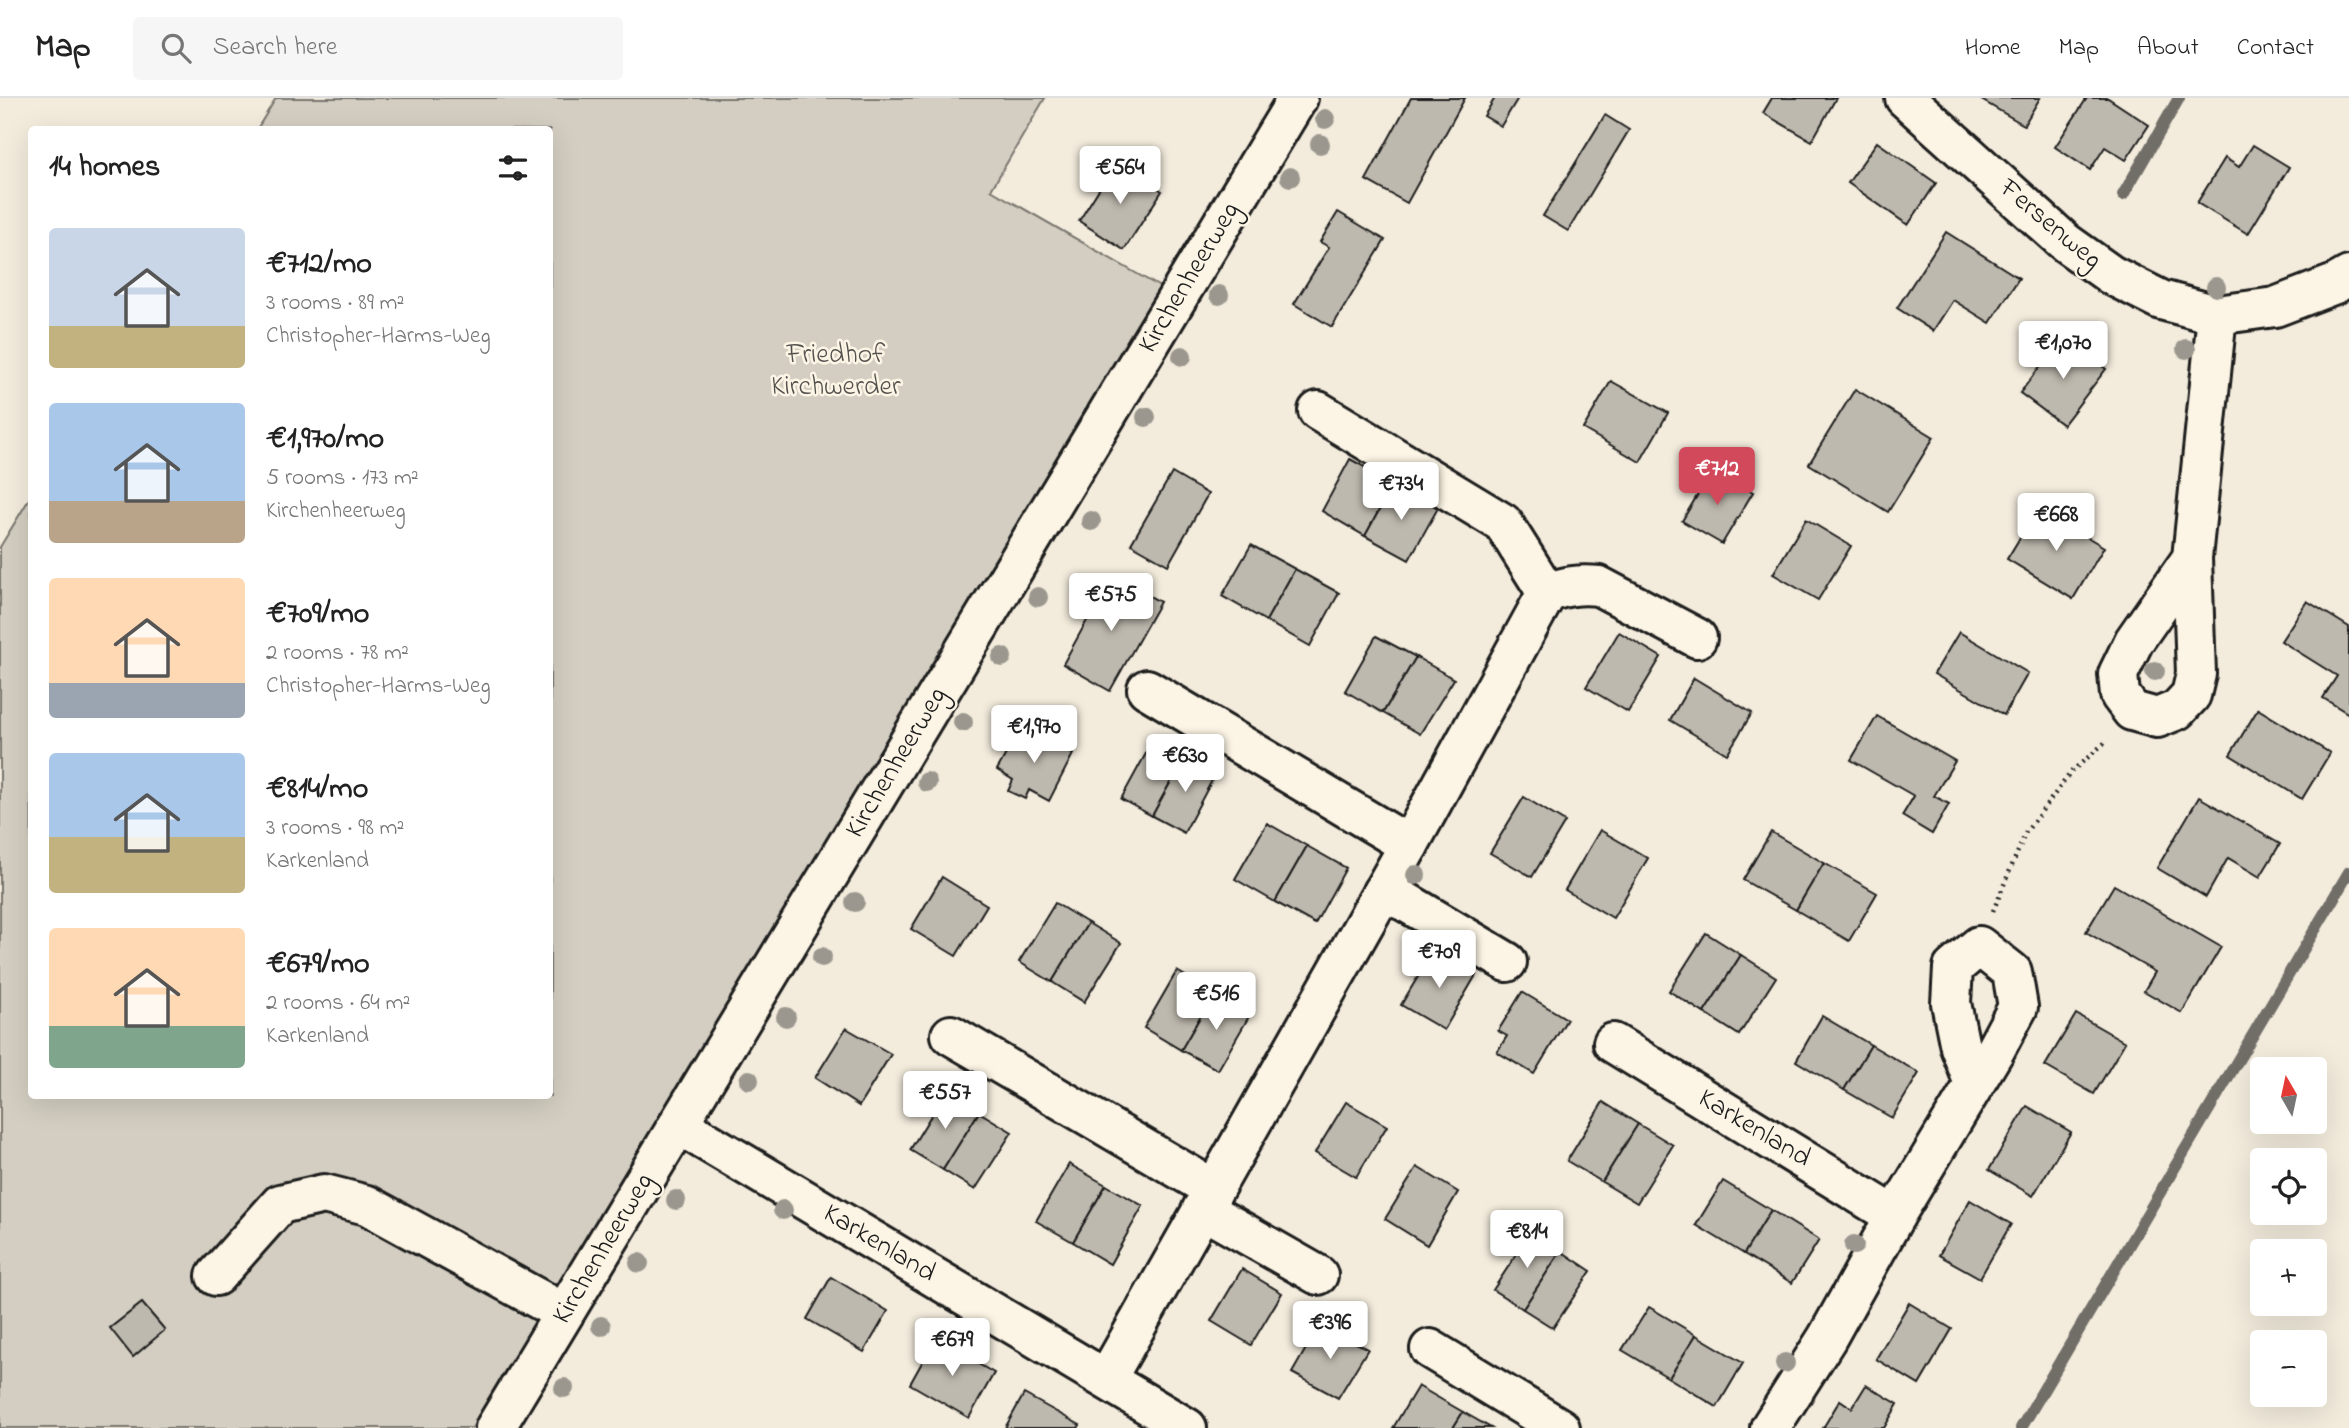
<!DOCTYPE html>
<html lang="en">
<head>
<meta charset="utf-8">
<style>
  :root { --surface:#fff; --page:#f6f6f6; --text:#222; --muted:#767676; --line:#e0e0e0; --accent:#d1495b }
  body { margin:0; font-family:"Indie Flower",sans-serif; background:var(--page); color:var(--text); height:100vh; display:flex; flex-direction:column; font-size:26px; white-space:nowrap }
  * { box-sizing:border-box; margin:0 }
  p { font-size:23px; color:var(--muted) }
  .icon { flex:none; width:38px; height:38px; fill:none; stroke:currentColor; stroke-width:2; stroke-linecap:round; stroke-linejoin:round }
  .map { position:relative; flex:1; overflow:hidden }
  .details { position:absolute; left:28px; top:28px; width:525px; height:973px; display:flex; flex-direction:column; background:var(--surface); border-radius:7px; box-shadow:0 7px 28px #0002 }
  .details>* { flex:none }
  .needle { width:46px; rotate:351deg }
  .tools { position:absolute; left:2250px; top:959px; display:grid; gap:14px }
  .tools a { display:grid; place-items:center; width:77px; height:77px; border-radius:7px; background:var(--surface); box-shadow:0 7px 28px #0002; font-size:35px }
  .price { position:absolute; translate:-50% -60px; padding:0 16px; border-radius:7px; background:#fff; color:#222; font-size:23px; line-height:46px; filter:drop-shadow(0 2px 4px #0008) }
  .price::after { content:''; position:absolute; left:50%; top:42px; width:21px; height:16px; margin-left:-10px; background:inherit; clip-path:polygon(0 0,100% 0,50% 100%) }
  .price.active { background:var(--accent); color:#fff }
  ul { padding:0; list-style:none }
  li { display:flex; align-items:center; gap:21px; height:175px; padding:0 21px }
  li span { display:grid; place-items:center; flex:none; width:196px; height:140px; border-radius:7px; color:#555 }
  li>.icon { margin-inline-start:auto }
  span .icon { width:84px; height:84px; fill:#fffc; stroke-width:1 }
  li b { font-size:30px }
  h2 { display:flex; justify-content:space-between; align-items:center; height:84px; padding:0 21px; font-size:30px }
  header { display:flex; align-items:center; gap:42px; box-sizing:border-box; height:98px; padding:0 35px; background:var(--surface); border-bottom:2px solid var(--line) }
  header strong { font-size:33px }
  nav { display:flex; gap:38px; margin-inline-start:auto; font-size:24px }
  .search { width:490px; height:63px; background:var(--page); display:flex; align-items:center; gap:18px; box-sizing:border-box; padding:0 24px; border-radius:7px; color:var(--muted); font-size:26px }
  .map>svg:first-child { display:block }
</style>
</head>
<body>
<header>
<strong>Map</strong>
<div class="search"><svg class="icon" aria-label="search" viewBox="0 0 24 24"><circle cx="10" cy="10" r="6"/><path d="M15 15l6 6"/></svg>Search here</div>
<nav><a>Home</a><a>Map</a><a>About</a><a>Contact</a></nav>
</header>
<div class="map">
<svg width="2349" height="1330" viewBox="0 0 2349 1330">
  <rect width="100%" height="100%" fill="#f3ecdd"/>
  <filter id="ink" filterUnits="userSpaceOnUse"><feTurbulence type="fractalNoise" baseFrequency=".0143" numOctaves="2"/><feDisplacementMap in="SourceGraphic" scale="14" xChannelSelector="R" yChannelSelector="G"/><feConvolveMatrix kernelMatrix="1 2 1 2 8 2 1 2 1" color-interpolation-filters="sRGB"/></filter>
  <g filter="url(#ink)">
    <polygon fill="#d3cec1" stroke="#78756e" stroke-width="2" points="276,0 1045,0 991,92 1160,189 472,1330 0,1330 0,449 31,398 32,998 550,998 550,32 257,31"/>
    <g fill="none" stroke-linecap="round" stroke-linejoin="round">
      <g stroke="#716e68" stroke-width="12">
        <polyline points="2123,97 2179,0"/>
        <polyline points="2021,1330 2349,774"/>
      </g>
    </g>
    <g fill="#beb9ae" stroke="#1c1c1c" stroke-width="2">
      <polygon points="1411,0 1465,0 1407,105 1366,82"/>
      <polygon points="1495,0 1518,0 1501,28 1484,18"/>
      <polygon points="1772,0 1836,0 1812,43 1763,15"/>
      <polygon points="1978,0 2040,0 2024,27"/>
      <polygon points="2087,0 2108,0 2149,27 2126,62 2105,49 2090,72 2055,49"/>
      <polygon points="1605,17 1629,32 1568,133 1543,118"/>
      <polygon points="1877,44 1936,85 1908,127 1848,85"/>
      <polygon points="2253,47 2289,69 2248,136 2197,105 2225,60 2239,69"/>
      <polygon points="1116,64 1162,93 1124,152 1079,123"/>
      <polygon points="1338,114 1385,142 1332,229 1294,206 1329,149 1320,144"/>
      <polygon points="1946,134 2019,180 1990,225 1953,202 1933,233 1897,210"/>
      <polygon points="2063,238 2106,271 2063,327 2020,295"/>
      <polygon points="1611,283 1668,315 1640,364 1583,331"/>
      <polygon points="1855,291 1934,339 1888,414 1809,366"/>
      <polygon points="1350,361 1394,385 1365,438 1322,413"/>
      <polygon points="1713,371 1753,394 1722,446 1682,423"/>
      <polygon points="1172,375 1208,396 1168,467 1131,446"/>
      <polygon points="1394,385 1438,410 1409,462 1365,438"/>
      <polygon points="2038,410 2104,449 2073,501 2007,461"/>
      <polygon points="1806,421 1851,448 1818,502 1773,476"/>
      <polygon points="1251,447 1295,471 1266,523 1222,498"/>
      <polygon points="1295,471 1339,495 1310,548 1266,523"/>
      <polygon points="1112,477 1160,504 1110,593 1063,566"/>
      <polygon points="2307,503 2349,529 2349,616 2323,600 2337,578 2281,543"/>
      <polygon points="1619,534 1661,559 1628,614 1586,589"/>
      <polygon points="1959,534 2028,575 2004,617 1934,576"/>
      <polygon points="1376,538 1416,559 1383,615 1345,593"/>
      <polygon points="1416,559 1454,581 1420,636 1383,615"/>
      <polygon points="1694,580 1752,615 1727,656 1670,622"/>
      <polygon points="2258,611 2330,655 2302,701 2230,657"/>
      <polygon points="1877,618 1955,663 1934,698 1949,706 1932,736 1902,718 1914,698 1851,662"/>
      <polygon points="1021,629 1073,656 1049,703 1029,692 1025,701 1008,693 1013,682 997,672"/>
      <polygon points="1155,639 1186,656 1152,718 1121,701"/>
      <polygon points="1186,656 1217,673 1184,735 1152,718"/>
      <polygon points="1524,699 1565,724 1532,779 1490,755"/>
      <polygon points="2199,699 2280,746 2260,779 2228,760 2206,799 2157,770"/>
      <polygon points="1267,725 1307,748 1275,804 1235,781"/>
      <polygon points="1600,732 1648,760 1613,820 1565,792"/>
      <polygon points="1771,734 1824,765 1796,812 1743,782"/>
      <polygon points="1307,748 1346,770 1315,826 1275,804"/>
      <polygon points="1824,765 1877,795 1849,843 1796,812"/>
      <polygon points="942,779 987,807 956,858 911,831"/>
      <polygon points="2114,787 2221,849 2182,915 2144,893 2155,874 2086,834"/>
      <polygon points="1055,805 1088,825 1052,884 1019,864"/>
      <polygon points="1088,825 1121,845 1084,904 1052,884"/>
      <polygon points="1706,835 1741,857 1704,915 1669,893"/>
      <polygon points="1434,852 1476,877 1444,932 1401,907"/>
      <polygon points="1741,857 1776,879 1739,937 1704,915"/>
      <polygon points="1177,873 1214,895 1181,952 1144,930"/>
      <polygon points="1522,894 1567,921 1534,976 1497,954 1507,938 1498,933"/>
      <polygon points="1214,895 1251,915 1218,972 1181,952"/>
      <polygon points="2076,916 2125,944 2094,996 2045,968"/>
      <polygon points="1822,918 1871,947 1844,992 1796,963"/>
      <polygon points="846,930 891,956 859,1008 815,980"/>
      <polygon points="1871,947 1919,975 1892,1020 1844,992"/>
      <polygon points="946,993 979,1014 943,1072 910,1052"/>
      <polygon points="1346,1004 1387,1028 1356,1079 1315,1055"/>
      <polygon points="1603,1004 1638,1026 1602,1084 1567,1063"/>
      <polygon points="2027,1008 2071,1034 2033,1098 1989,1072"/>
      <polygon points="979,1014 1012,1034 975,1092 943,1072"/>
      <polygon points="1638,1026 1673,1047 1637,1105 1602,1084"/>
      <polygon points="1069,1066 1106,1087 1073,1144 1036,1123"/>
      <polygon points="1417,1069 1458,1094 1427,1147 1385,1121"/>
      <polygon points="1723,1083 1771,1112 1744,1156 1696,1127"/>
      <polygon points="1106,1087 1143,1108 1110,1166 1073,1144"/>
      <polygon points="1970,1102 2011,1126 1980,1180 1939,1157"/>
      <polygon points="1771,1112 1819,1142 1792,1185 1744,1156"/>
      <polygon points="1531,1134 1561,1153 1523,1211 1493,1192"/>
      <polygon points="1561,1153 1591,1173 1553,1230 1523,1211"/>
      <polygon points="1242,1171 1282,1195 1251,1247 1211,1223"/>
      <polygon points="831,1179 888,1213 864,1254 807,1221"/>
      <polygon points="142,1205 165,1232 133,1259 110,1230"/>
      <polygon points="1909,1205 1952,1231 1919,1287 1876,1261"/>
      <polygon points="1649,1209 1696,1237 1669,1280 1622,1252"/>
      <polygon points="1320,1226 1368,1251 1338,1300 1292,1275"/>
      <polygon points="1696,1237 1743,1265 1717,1309 1669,1280"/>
      <polygon points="935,1241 994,1275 969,1320 910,1286"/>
      <polygon points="1866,1287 1898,1306 1884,1330 1823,1330 1840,1302 1852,1310"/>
      <polygon points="1418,1288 1463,1314 1453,1330 1393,1330"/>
      <polygon points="1024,1296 1080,1327 1078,1330 1005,1330"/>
      <polygon points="1463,1314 1491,1330 1453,1330"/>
    </g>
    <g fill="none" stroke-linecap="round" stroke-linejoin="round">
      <defs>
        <g id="minor">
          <polyline points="1905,0 2066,145 2111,177 2161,202 2217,217 2275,209 2335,186 2349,178"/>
          <polyline points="1318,313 1503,425 1547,495"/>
          <polyline points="2192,460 2196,576 2191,597 2177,612 2157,620 2132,613 2120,597 2118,576 2134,543 2192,460 2217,217"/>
          <path d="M1547 495C1565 488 1579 486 1599 488L1697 540"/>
          <polyline points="1147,591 1409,747"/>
          <polyline points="1382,794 1406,804 1507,864"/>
          <polyline points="951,937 1213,1091"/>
          <polyline points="1613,945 1895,1118"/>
          <polyline points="679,1027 1187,1330"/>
          <polyline points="1202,1111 1318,1177"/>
          <polyline points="216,1178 280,1106 324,1096 367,1107 564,1215"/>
          <polyline points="1430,1251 1560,1330"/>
          <polyline points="1107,1280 1409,747 1547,495"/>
          <polyline points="1770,1330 1827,1240 1895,1118 1994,954 2018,909 2012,874 1979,848 1953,870 1951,905 1960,949 1974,986"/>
        </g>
        <polyline id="major" points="495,1330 1298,0"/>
      </defs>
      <use href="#minor" stroke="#1c1c1c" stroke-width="44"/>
      <use href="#major" stroke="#1c1c1c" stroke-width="44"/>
      <polyline stroke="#1c1c1c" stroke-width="4.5" stroke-dasharray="2 5" stroke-linecap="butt" points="1993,813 2026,734 2072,673 2107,643"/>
      <use href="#minor" stroke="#fcf5e5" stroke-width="38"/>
      <use href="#major" stroke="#fcf5e5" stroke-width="38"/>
    </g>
    <g fill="#9b978e">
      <circle cx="1325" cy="21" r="10"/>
      <circle cx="1320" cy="46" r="10"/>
      <circle cx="1290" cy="79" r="10"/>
      <circle cx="2216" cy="189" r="10"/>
      <circle cx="1219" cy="197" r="10"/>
      <circle cx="2186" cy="251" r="10"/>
      <circle cx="1182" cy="258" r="10"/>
      <circle cx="1146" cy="319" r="10"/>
      <circle cx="1091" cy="423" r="10"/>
      <circle cx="1038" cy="499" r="10"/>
      <circle cx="1002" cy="559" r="10"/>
      <circle cx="2155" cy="573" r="10"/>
      <circle cx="963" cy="624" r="10"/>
      <circle cx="927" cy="684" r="10"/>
      <circle cx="1416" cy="777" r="10"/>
      <circle cx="855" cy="804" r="10"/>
      <circle cx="822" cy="859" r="10"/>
      <circle cx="786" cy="919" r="10"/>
      <circle cx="749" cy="982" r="10"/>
      <circle cx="676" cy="1102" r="10"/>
      <circle cx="783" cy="1112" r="10"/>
      <circle cx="1854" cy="1147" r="10"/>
      <circle cx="639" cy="1165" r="10"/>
      <circle cx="601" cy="1228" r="10"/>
      <circle cx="1785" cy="1265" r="10"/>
      <circle cx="564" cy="1290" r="10"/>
    </g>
  </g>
  <g text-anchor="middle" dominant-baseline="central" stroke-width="5" stroke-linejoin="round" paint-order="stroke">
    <g font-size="28" fill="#1c1c1c" stroke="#fcf5e5">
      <text transform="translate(2050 127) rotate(40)">Fersenweg</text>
      <text transform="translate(1190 180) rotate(-59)">Kirchenheerweg</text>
      <text transform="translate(897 665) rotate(-59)">Kirchenheerweg</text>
      <text transform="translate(1754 1031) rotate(31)">Karkenland</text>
      <text transform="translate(879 1146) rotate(31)">Karkenland</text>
      <text transform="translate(604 1151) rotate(-59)">Kirchenheerweg</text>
    </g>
    <g font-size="28" fill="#53514e" stroke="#fcf5e5">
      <text x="836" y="257">Friedhof<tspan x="836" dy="32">Kirchwerder</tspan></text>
    </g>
  </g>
</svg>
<div class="tools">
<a><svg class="needle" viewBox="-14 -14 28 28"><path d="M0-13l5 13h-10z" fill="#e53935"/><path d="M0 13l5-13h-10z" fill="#767676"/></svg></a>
<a><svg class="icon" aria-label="locate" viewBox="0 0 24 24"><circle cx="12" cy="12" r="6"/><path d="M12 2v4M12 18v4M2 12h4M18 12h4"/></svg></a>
<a>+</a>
<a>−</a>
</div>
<b class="price" style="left:1120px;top:108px">€564</b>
<b class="price" style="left:2063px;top:283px">€1,070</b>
<b class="price active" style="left:1717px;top:409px">€712</b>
<b class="price" style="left:1401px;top:424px">€734</b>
<b class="price" style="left:2056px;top:455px">€668</b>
<b class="price" style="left:1111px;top:535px">€575</b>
<b class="price" style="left:1034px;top:667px">€1,970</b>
<b class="price" style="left:1185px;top:696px">€630</b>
<b class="price" style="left:1439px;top:892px">€709</b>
<b class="price" style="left:1216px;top:934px">€516</b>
<b class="price" style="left:945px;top:1033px">€557</b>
<b class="price" style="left:1527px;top:1172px">€814</b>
<b class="price" style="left:1330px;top:1263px">€396</b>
<b class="price" style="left:952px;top:1280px">€679</b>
<section class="details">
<h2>14 homes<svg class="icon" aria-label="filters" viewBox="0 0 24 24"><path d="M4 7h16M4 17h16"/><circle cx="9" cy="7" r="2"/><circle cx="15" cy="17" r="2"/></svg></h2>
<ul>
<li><span style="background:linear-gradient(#c9d6e8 70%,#c2b280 0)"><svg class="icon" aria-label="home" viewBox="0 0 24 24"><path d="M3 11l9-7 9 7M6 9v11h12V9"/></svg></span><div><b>€712/mo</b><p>3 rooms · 89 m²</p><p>Christopher-Harms-Weg</p></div></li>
<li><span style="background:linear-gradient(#a9c7e8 70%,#b9a48a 0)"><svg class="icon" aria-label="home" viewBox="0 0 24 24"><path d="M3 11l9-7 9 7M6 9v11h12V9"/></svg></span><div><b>€1,970/mo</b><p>5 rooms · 173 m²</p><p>Kirchenheerweg</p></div></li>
<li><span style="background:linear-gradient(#ffd9b3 75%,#9aa5b1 0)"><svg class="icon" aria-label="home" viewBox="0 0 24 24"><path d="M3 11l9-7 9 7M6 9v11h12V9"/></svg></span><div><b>€709/mo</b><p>2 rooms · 78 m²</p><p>Christopher-Harms-Weg</p></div></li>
<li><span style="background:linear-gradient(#a9c7e8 60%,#c2b280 0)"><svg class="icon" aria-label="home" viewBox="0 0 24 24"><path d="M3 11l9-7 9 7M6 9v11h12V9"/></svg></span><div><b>€814/mo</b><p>3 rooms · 98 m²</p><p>Karkenland</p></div></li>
<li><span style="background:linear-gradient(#ffd9b3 70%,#7fa58c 0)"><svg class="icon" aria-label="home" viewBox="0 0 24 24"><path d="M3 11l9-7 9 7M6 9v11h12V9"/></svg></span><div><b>€679/mo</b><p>2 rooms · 64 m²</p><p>Karkenland</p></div></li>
</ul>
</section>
</div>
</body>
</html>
